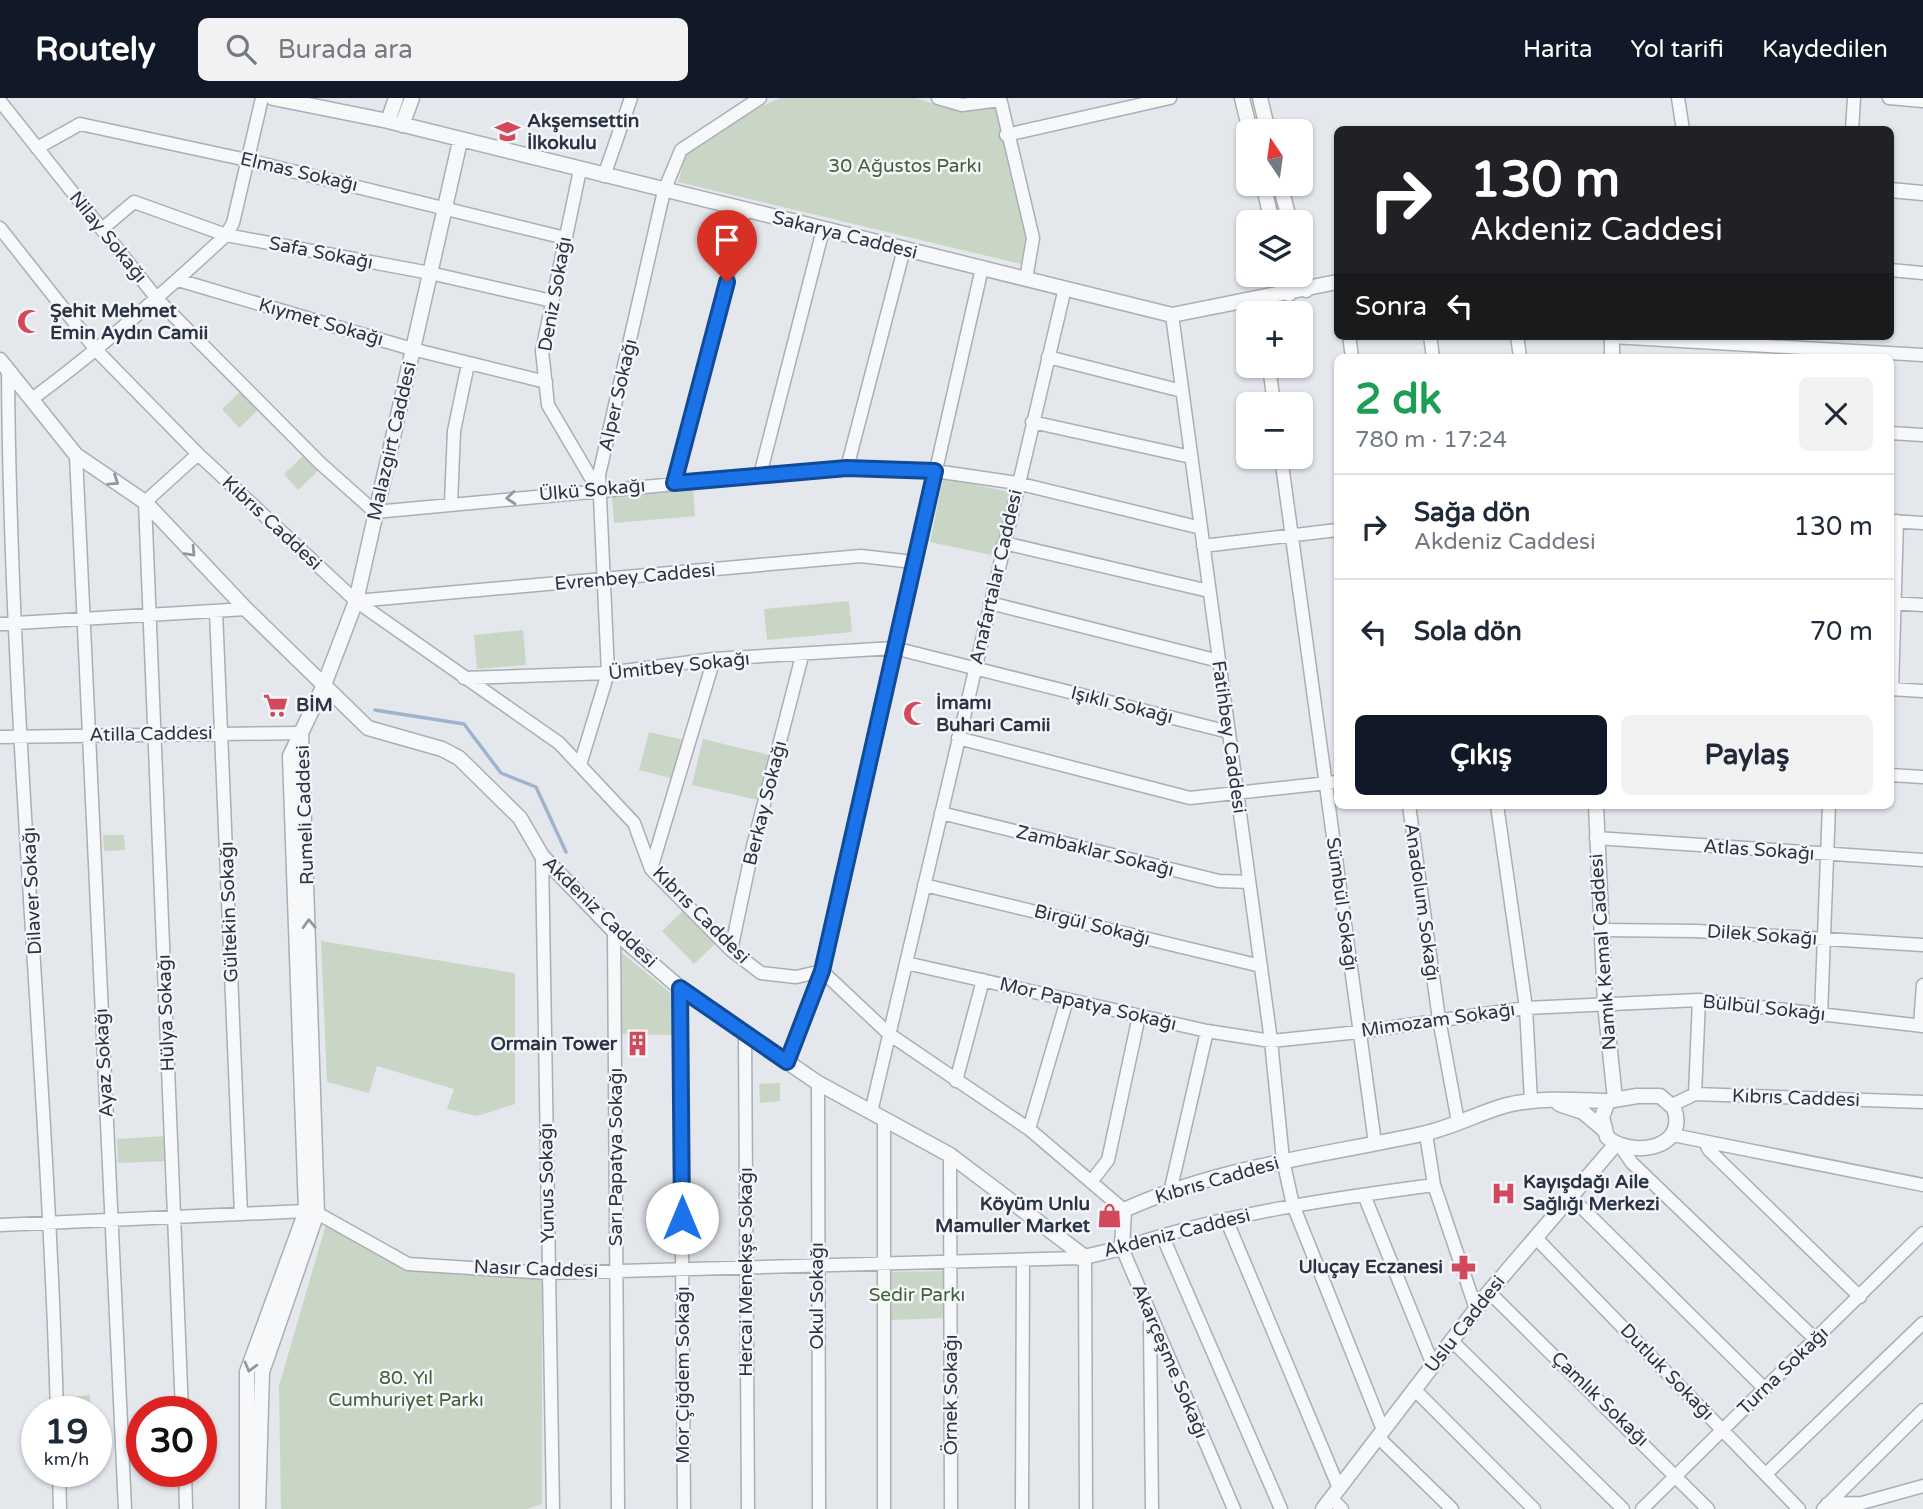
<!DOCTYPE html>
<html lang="tr">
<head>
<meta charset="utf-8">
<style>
  :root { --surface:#fff; --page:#f2f2f3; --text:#1f2937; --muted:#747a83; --line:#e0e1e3; --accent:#111827 }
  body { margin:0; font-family:"Varela Round",sans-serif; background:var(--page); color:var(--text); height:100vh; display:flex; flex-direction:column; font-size:26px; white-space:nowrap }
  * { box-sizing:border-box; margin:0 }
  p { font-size:23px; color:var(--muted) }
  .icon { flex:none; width:38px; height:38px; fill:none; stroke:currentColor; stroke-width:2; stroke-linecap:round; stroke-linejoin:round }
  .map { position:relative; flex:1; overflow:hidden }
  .drawer { position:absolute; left:1334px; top:256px; width:560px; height:455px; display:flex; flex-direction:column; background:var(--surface); border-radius:10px; box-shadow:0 2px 5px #0004 }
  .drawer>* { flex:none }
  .top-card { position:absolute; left:1334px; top:28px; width:560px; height:214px; border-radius:10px; box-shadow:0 2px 5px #0004; background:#202124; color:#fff; overflow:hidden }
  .needle { width:46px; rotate:347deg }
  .controls { position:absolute; left:1236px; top:21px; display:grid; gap:14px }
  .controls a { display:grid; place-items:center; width:77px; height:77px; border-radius:10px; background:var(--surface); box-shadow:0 2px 5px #0004; font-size:35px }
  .speed { position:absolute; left:21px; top:1298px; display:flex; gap:14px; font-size:35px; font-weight:700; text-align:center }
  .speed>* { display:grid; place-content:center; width:91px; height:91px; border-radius:50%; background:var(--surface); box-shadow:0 2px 5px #0004; line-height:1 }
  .speed small { font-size:18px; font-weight:400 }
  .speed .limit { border:10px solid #d22; background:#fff; color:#111 }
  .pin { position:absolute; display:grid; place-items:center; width:60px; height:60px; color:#fff; margin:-72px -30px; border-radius:50% 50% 50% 0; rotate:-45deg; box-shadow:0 0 7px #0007 }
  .pin .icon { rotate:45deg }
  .me { position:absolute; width:77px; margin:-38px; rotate:0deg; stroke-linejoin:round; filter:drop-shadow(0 0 5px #0008) }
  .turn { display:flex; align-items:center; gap:24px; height:147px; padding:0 21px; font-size:32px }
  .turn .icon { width:91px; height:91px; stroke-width:2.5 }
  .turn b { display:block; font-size:49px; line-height:60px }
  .then { display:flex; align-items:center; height:66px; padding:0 21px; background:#0003; gap:14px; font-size:26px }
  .round { display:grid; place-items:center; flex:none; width:74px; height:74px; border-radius:10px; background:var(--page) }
  .headline { display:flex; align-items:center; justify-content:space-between; height:119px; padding:0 21px }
  h1 { font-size:42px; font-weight:800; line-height:52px; color:#1e9e55 }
  .button { display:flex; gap:14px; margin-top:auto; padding:14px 21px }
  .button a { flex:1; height:80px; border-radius:10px; background:var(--accent); color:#fff; font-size:28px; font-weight:800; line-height:80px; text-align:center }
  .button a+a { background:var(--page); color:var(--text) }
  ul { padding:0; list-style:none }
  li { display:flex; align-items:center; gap:21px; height:105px; padding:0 21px; border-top:2px solid var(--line) }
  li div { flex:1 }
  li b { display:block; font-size:26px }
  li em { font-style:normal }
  header { display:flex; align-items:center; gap:42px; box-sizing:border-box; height:98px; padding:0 35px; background:var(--accent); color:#fff }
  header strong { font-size:33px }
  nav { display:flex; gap:38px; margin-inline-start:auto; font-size:24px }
  .search { width:490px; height:63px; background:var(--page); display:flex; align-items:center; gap:18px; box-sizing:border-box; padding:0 24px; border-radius:10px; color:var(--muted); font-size:26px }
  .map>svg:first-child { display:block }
  .green { fill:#c9d6c5 }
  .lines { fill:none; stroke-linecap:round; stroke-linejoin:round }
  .stream { stroke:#9fb4cc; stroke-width:3.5 }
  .minor-casing { stroke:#a9aeb7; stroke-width:15 }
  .tertiary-casing { stroke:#a9aeb7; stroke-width:17 }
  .minor { stroke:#f7f8fa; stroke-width:12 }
  .tertiary { stroke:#f7f8fa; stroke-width:14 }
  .oneway { stroke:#9196a0 }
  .route-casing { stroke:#114b97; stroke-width:18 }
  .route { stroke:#1a73e8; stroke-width:12 }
  .labels { text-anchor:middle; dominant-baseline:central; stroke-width:5; stroke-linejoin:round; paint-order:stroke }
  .poi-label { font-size:19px; font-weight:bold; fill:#2b3445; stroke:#f4f6f9; text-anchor:start }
  .park-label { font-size:19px; fill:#3f6138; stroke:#f4f6f9 }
  .street-label { font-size:19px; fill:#2b3445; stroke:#f4f6f9 }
</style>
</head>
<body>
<header>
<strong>Routely</strong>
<div class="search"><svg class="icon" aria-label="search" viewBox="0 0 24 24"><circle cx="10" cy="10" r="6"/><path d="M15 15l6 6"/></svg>Burada ara</div>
<nav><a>Harita</a><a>Yol tarifi</a><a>Kaydedilen</a></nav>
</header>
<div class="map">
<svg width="1923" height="1411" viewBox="0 0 1923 1411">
  <rect width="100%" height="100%" fill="#e4e7ec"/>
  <path class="green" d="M 780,0 L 916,0 L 959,14 L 998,10 L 1026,137 L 1021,166 L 678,84 L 686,56 L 753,12 Z
    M 241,293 L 258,312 L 239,330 L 222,311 Z
    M 303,358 L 318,373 L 298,392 L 284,376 Z
    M 943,380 L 1010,394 L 996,458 L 930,444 Z
    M 693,391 L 695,418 L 614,425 L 612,398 Z
    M 849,503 L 852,534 L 767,542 L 764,511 Z
    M 523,532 L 526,567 L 477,571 L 474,537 Z
    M 649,634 L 683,642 L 674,681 L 639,672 Z
    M 703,641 L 769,657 L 758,702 L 692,687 Z
    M 103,737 L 124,737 L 125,752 L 104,753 Z
    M 684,812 L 716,845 L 694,866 L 662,833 Z
    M 321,843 L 515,875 L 515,1006 L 477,1018 L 447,1011 L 454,991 L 377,968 L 369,995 L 327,984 Z
    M 621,854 L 672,896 L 673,937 L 621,936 Z
    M 780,985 L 780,1003 L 760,1005 L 759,986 Z
    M 168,1038 L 169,1063 L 118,1065 L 117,1041 Z
    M 326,1126 L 406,1170 L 542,1178 L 542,1406 L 527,1411 L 281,1411 L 279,1288 Z
    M 945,1173 L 946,1220 L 889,1222 L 887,1174 Z
    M 90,1297 L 91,1314 L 70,1314 L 69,1299 Z"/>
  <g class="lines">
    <path class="stream" d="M 375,612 L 464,626 L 501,675 L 536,689 L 566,754"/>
    <defs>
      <path id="minor" d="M 938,0 L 962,7 L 1000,2
        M 1000,0 L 1033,140 L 1026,181
        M 1678,0 L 1683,32
        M 1889,0 L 1923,3
        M 0,3 L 158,202 L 320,365 L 375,414 L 847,370 L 935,373 L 1017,385 L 1201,430
        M 1852,32 L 1854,0
        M 1006,37 L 1170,0
        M 37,50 L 80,26 L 247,62 L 565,140
        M 580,72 L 542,253 L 548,307 L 598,392
        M 604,78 L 631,0
        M 0,130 L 97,253 L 198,356 L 356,503 L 559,645 L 634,725 L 651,771 L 731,852 L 761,875 L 796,879 L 822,873 L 889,936 L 1029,1031 L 1124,1112
        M 102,131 L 134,104 L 226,137 L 430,175 L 552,203
        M 1890,172 L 1923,175
        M 178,182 L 412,251 L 546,284
        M 1260,201 L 1262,215
        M 1172,217 L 1271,943 L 1283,1062 L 1293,1107 L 1383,1332
        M 1349,238 L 1352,259
        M 1430,238 L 1433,259
        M 1517,238 L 1520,259
        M 1612,239 L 1923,257
        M 1048,259 L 1182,293
        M 1269,268 L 1274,306
        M 8,272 C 10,620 47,967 57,1314
        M 32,301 C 101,250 163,196 226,137 L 233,125 L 262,0
        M 1032,324 L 1191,359
        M 1890,335 L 1923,337
        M 76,357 L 125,1411
        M 1281,359 L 1375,1045
        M 847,370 L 904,151
        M 760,377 L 823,132
        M 674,385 L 745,112
        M 451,405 L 454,333 L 468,266
        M 1890,423 L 1923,425
        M 1004,445 L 1209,493
        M 1203,448 L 1337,432
        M 356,503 L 861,458 L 913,464
        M 990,505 L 1219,563
        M 1890,505 L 1923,507
        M 216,513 L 241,1116
        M 0,526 L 246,511
        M 464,580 L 608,575 L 714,561 L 894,550 L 1229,634
        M 1890,591 L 1923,593
        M 1892,591 L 1897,423
        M 0,639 L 301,635
        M 958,640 L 1190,700 L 1337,684
        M 580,667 L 608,575 L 599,377 L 664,93 L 681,52 L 760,0
        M 1890,677 L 1923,679
        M 1409,707 L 1439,921 L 1458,1024
        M 1497,707 L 1526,910 L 1531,1003
        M 941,715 L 1219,783 L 1249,784
        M 1596,740 L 1923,762
        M 542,758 L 553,1411
        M 651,771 L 714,561
        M 924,787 L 1261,868
        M 1601,832 L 1696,833 L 1923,847
        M 614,833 L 618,1411
        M 731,852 L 753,748 L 802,558
        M 906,865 L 1207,933 L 1271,943 L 1359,934 L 1526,910 L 1699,902 L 1923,928
        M 680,890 L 684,1411
        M 1821,917 L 1829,707
        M 1920,927 L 1923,887
        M 745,936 L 748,1411
        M 787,964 L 822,873 L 982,170
        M 956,983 L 983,882
        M 818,985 L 819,1411
        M 1695,996 L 1699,902
        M 1672,1007 L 1695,996 L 1923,1004
        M 871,1014 L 1065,190
        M 1029,1031 L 1067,902
        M 1426,1036 L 1434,1087 L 1476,1211
        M 1673,1037 L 1923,1087
        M 1705,1044 L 1709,1052 L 1860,1199
        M 1621,1049 L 1632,1065 L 1815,1241
        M 950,1057 L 951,1411
        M 1091,1084 L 1108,1062 L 1139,918
        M 1171,1090 L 1207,933
        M 1364,1097 L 1433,1267
        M 1569,1097 L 1765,1291
        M 317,1115 L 408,1166 L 548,1175 L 1080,1160
        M 1226,1121 L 1339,1390
        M 0,1127 L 306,1113
        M 1162,1137 L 1281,1411
        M 1535,1139 L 1799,1411
        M 1085,1159 L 1086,1411
        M 1489,1194 L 1708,1411
        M 1150,1226 L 1152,1411
        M 1451,1242 L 1623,1411
        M 1414,1291 L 1534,1411
        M 182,1314 L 145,404 L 198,356
        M 1378,1339 L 1452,1411
        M 59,1374 L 60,1411
        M 185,1374 L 186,1411
        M 1766,1376 L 1923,1225
        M 1331,1400 L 1342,1411
        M 1827,1406 L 1862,1405 L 1923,1388
        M 884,1411 L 884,1023
        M 1022,1411 L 1023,1162
        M 1234,1411 L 1122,1150 C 1224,1116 1328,1101 1434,1087
        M 1642,1411 L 1923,1135
        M 1823,1411 L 1923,1312"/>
      <path id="tertiary" d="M 273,0 L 388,23 L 1172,217 L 1337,184
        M 1242,0 L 1250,33
        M 1260,0 L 1268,33
        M 388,23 L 396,0
        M 402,27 L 412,0
        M 1263,86 L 1272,124
        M 1280,86 L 1290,124
        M 1890,92 L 1923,95
        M 1300,169 L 1306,192
        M 1285,177 L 1289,196
        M 1612,238 L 1612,259
        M 0,262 L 76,357 L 145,404 L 246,511 L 368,630 L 442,651 L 459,660 L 520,720 L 542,758 L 614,833 L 680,890 L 818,985 L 950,1057 L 1085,1159
        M 1596,707 L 1605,906 L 1615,1001
        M 1637,998 L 1660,998 L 1674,1010 C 1689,1052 1630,1060 1607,1039 L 1602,1019 L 1608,1003 Z
        M 1559,1006 L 1583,1014 L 1603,1031
        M 1080,1160 L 1122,1150 L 1124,1112 C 1218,1069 1321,1058 1422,1036 C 1451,1030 1478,1015 1507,1007 C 1540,999 1574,1002 1608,1003
        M 247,1411 L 247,1274 L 306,1113 L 290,658 L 324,587 L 356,503 L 460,43
        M 258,1411 L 262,1274 L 317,1115 L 301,636
        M 1323,1411 L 1489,1194 L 1615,1047"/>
    </defs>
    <use href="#minor" class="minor-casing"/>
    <use href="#tertiary" class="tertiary-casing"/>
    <use href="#minor" class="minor"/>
    <use href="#tertiary" class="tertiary"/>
  </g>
  <defs><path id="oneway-chevron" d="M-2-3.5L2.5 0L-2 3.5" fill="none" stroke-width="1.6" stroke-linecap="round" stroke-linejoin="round" transform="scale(1.75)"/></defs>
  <g class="oneway">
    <use href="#oneway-chevron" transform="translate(114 383) rotate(34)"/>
    <use href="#oneway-chevron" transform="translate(511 400) rotate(175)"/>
    <use href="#oneway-chevron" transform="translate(191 454) rotate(47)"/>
    <use href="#oneway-chevron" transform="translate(309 826) rotate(-92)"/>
    <use href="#oneway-chevron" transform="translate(250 1269) rotate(105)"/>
  </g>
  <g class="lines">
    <defs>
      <path id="route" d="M 682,1120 L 680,890 L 787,964 L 822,873 L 935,373 L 847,370 L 674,385 L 727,184"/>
    </defs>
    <use href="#route" class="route-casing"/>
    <use href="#route" class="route"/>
  </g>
  <defs>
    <symbol id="school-bare" viewBox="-9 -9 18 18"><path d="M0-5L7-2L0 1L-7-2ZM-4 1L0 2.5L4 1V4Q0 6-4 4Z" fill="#d1495b" stroke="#f4f6f9" stroke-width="2.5" paint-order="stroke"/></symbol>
    <symbol id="mosque-bare" viewBox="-9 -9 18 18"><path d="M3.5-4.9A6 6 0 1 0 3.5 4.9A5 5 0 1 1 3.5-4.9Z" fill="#d1495b" stroke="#f4f6f9" stroke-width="2.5" paint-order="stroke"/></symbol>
    <symbol id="supermarket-bare" viewBox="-9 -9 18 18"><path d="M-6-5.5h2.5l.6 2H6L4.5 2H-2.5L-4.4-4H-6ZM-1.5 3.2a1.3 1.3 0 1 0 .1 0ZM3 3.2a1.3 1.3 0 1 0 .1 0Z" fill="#d1495b" stroke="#f4f6f9" stroke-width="2.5" paint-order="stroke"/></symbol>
    <symbol id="building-bare" viewBox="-9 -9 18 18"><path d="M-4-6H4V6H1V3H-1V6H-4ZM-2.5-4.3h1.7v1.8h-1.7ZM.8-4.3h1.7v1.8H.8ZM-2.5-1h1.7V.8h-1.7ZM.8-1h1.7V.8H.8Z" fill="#d1495b" stroke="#f4f6f9" stroke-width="2.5" paint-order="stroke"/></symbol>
    <symbol id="hospital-bare" viewBox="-9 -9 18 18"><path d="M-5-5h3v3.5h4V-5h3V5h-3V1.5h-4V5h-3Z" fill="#d1495b" stroke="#f4f6f9" stroke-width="2.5" paint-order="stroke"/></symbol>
    <symbol id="shop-bare" viewBox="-9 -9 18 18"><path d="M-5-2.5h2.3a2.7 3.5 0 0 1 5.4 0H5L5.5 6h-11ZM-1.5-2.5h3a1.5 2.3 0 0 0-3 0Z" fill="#d1495b" stroke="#f4f6f9" stroke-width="2.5" paint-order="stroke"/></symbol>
    <symbol id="pharmacy-bare" viewBox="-9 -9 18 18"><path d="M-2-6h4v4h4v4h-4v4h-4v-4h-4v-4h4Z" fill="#d1495b" stroke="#f4f6f9" stroke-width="2.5" paint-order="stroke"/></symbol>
  </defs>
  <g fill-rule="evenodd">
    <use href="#school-bare" x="490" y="16" width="35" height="35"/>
    <use href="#mosque-bare" x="12" y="206" width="35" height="35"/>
    <use href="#supermarket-bare" x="258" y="590" width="35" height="35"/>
    <use href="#mosque-bare" x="898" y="598" width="35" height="35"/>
    <use href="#building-bare" x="620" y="928" width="35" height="35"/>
    <use href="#hospital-bare" x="1486" y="1078" width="35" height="35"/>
    <use href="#shop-bare" x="1092" y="1100" width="35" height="35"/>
    <use href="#pharmacy-bare" x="1446" y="1152" width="35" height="35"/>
  </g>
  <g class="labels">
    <g class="poi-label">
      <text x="527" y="23">Akşemsettin<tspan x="527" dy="22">İlkokulu</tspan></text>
      <text x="50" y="213">Şehit Mehmet<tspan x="50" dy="22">Emin Aydın Camii</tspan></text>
      <text x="936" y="605">İmamı<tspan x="936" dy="22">Buhari Camii</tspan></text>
      <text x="296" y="607">BİM</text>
      <text x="617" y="946" text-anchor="end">Ormain Tower</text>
      <text x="1523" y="1084">Kayışdağı Aile<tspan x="1523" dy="22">Sağlığı Merkezi</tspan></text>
      <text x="1090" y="1106" text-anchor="end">Köyüm Unlu<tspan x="1090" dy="22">Mamuller Market</tspan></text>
      <text x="1443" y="1169" text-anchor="end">Uluçay Eczanesi</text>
    </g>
    <g class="park-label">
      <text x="905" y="68">30 Ağustos Parkı</text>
      <text x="917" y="1197">Sedir Parkı</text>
      <text x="406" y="1280">80. Yıl<tspan x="406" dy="22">Cumhuriyet Parkı</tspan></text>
    </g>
    <g class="street-label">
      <text transform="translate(299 74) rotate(13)">Elmas Sokağı</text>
      <text transform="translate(845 137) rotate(14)">Sakarya Caddesi</text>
      <text transform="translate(108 139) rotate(51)">Nilay Sokağı</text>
      <text transform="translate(321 155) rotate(11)">Safa Sokağı</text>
      <text transform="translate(555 196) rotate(-80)">Deniz Sokağı</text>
      <text transform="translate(321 224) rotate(16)">Kıymet Sokağı</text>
      <text transform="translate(618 297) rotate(-77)">Alper Sokağı</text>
      <text transform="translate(392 343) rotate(-77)">Malazgirt Caddesi</text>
      <text transform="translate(592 392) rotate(-5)">Ülkü Sokağı</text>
      <text transform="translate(272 425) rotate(43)">Kıbrıs Caddesi</text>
      <text transform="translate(635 479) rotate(-5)">Evrenbey Caddesi</text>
      <text transform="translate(996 479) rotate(-77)">Anafartalar Caddesi</text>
      <text transform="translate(679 568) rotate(-6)">Ümitbey Sokağı</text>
      <text transform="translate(1122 607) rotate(14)">Işıklı Sokağı</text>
      <text transform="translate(151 636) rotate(-1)">Atilla Caddesi</text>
      <text transform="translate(1229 639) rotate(82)">Fatihbey Caddesi</text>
      <text transform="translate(765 705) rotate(-76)">Berkay Sokağı</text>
      <text transform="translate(305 717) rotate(-92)">Rumeli Caddesi</text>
      <text transform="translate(1759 752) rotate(4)">Atlas Sokağı</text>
      <text transform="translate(1095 753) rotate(14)">Zambaklar Sokağı</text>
      <text transform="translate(32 793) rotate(-93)">Dilaver Sokağı</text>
      <text transform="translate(1422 804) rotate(82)">Anadolum Sokağı</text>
      <text transform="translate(1342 806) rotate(82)">Sümbül Sokağı</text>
      <text transform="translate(229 814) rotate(-92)">Gültekin Sokağı</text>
      <text transform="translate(600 814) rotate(44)">Akdeniz Caddesi</text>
      <text transform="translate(701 817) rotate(45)">Kıbrıs Caddesi</text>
      <text transform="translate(1092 827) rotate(14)">Birgül Sokağı</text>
      <text transform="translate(1762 837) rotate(4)">Dilek Sokağı</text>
      <text transform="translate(1603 854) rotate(-94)">Namık Kemal Caddesi</text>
      <text transform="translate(1088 906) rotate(13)">Mor Papatya Sokağı</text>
      <text transform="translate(1764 910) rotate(6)">Bülbül Sokağı</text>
      <text transform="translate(166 915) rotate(-92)">Hülya Sokağı</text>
      <text transform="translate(1438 922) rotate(-8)">Mimozam Sokağı</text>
      <text transform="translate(104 965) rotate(-93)">Ayaz Sokağı</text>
      <text transform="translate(1796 1000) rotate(2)">Kıbrıs Caddesi</text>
      <text transform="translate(616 1059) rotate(-90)">Sarı Papatya Sokağı</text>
      <text transform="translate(1217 1082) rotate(-16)">Kıbrıs Caddesi</text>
      <text transform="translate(547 1085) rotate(-91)">Yunus Sokağı</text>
      <text transform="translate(1177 1135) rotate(-14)">Akdeniz Caddesi</text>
      <text transform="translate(536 1171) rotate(2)">Nasır Caddesi</text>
      <text transform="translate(746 1174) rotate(-90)">Hercai Menekşe Sokağı</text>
      <text transform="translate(817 1198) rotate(-90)">Okul Sokağı</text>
      <text transform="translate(1465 1226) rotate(-52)">Uslu Caddesi</text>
      <text transform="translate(1170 1263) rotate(67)">Akarçeşme Sokağı</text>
      <text transform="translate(1783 1273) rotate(-44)">Turna Sokağı</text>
      <text transform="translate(1667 1274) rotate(46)">Dutluk Sokağı</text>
      <text transform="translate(683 1277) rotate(-90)">Mor Çiğdem Sokağı</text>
      <text transform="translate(951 1297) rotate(-90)">Örnek Sokağı</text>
      <text transform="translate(1600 1301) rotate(44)">Çamlık Sokağı</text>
    </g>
  </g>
</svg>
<div class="controls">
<a><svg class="needle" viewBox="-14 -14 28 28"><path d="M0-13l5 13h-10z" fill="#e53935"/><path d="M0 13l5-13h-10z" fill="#747a83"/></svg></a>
<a><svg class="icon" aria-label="layers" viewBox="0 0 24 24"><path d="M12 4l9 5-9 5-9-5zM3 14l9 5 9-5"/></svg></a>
<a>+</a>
<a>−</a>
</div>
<div class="speed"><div>19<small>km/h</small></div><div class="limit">30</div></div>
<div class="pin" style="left:727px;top:184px;background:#d93025"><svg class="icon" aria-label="arrive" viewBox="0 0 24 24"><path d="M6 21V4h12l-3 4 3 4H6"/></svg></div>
<svg class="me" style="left:682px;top:1120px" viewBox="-20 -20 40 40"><circle r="19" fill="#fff"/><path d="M0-13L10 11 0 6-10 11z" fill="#1a73e8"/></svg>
<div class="top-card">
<div class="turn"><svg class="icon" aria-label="right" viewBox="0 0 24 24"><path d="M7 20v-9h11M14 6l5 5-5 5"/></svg><div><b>130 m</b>Akdeniz Caddesi</div></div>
<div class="then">Sonra<svg class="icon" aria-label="left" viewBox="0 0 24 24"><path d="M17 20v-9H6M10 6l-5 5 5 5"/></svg></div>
</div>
<section class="drawer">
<div class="headline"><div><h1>2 dk</h1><p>780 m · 17:24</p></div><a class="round"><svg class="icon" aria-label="close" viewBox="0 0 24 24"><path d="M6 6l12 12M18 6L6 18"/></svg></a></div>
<ul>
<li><svg class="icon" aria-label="right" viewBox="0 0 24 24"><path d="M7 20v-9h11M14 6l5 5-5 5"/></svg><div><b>Sağa dön</b><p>Akdeniz Caddesi</p></div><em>130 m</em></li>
<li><svg class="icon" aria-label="left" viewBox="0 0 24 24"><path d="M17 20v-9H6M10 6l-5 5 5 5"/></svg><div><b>Sola dön</b></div><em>70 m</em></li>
</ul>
<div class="button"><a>Çıkış</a><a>Paylaş</a></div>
</section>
</div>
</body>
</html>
